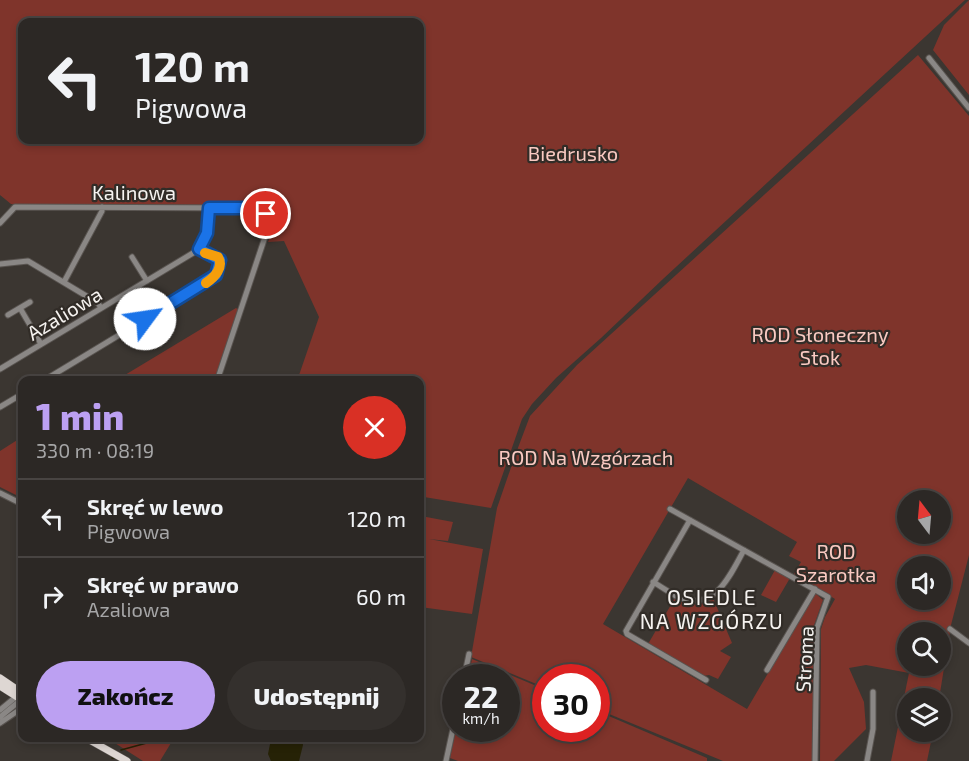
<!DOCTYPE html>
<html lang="pl">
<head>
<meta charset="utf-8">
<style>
  :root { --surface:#2c2825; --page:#34302d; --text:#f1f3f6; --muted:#a6a6a7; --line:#484442; --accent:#bca0f2 }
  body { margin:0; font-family:"Exo 2",sans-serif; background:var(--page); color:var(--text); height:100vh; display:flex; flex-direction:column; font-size:22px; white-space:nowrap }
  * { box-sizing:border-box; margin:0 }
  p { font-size:20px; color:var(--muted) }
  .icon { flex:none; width:33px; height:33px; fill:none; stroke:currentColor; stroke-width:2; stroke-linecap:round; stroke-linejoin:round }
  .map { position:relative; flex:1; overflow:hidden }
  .panel { position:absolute; left:18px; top:376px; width:406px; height:366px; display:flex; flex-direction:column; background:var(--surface); border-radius:12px; box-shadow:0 3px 9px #0003,0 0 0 2px var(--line) }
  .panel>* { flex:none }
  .guide { position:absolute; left:18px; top:18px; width:406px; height:126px; border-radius:12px; box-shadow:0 3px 9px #0003,0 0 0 2px var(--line); background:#2c2825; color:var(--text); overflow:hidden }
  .needle { width:39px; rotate:344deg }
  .controls { position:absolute; left:897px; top:490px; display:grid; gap:12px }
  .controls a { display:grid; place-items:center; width:54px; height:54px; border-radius:50%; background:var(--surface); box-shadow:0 3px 9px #0003,0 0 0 2px var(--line); font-size:30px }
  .speed { position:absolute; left:442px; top:664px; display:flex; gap:12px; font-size:30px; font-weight:700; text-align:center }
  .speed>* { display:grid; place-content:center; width:78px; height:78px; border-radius:50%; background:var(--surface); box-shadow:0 3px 9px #0003,0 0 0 2px var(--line); line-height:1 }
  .speed small { font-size:15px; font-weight:400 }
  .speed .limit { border:9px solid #d22; background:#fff; color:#111 }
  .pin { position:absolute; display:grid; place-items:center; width:51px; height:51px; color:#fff; margin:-26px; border:3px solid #fff; border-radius:50%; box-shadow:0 2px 6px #0007 }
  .me { position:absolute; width:66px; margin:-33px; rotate:59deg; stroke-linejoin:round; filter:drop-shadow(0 0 4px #0008) }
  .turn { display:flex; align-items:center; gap:21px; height:126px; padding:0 18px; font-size:27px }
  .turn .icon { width:78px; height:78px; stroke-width:2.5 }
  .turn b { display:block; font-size:42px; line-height:51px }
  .round { display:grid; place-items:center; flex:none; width:63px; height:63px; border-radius:32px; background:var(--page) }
  .headline { display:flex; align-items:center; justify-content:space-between; height:102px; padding:0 18px }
  h1 { font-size:36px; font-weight:800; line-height:45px; color:var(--accent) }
  .cta { display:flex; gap:12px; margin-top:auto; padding:12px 18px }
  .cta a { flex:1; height:69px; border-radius:36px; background:var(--accent); color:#111; font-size:24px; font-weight:800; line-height:69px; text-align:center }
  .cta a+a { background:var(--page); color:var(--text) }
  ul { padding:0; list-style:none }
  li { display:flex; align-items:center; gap:18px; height:78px; padding:0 18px; border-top:2px solid var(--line) }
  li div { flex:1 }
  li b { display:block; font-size:22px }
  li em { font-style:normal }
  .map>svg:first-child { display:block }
  .green { fill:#7f342b; fill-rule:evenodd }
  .water { fill:#262206 }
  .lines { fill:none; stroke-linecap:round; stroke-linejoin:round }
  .stream { stroke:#262206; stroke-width:1.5 }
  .minor-casing { stroke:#595450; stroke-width:7 }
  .major-casing { stroke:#595450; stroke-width:8 }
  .minor { stroke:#8a8785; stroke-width:5 }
  .major { stroke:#ded7d3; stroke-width:7 }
  .route-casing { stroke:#114b97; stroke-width:15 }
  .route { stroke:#1a73e8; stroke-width:10 }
  .slow { stroke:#f59e0b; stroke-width:10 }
  .labels { text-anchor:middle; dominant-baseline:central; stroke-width:4.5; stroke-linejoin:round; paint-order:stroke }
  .park-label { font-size:20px; fill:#facac2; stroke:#312c27 }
  .street-label { font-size:20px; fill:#f6f3f0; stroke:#312c27 }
  .neighbourhood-label { font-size:21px; letter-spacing:1.5px; fill:#f6f3f0; stroke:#312c27 }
</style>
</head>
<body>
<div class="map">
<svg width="969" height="761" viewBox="0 0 969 761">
  <rect width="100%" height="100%" fill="#3b3631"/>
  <path class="green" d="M 0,0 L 965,0 L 663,279 L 601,338 L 556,378 L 532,404 L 522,419 L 491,508 L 424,497 L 421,516 L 453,522 L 448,541 L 429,539 L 483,549 L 472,614 L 420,607 L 420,381 L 297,381 L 319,317 L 284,241 L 268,242 L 276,220 L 270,205 L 21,205 L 11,204 L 0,195 ZM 22,22 L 420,22 L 420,140 L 22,140 Z
    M 969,0 L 969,95 L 933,50 L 944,25 Z
    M 918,55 L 969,116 L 969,555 L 951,625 L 939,699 L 908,699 L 908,732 L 933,732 L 927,761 L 891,761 L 909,673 L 866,665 L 849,668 L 864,702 L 866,729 L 834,761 L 820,761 L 821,629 L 825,617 L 835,599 L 794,574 L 801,562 L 789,556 L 797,542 L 688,478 L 603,624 L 747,709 L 815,593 L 823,600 L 812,631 L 814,633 L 813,761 L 723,761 L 597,709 L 597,678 L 546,678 L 546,688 L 471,657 L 497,508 L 516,453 L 530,416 L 577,365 ZM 908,501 L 940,501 L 940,534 L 908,534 ZM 908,567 L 940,567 L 940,600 L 908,600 ZM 908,633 L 940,633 L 940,666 L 908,666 Z
    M 236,308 L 239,310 L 216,381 L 115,381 Z
    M 22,437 L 22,498 L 0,487 L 0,451 Z
    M 775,570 L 790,578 L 776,602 L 761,595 Z
    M 675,598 C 688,604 700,602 713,598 L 732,643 L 720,651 L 731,657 L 718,679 L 709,675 L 703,676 L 648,644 Z
    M 472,659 L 546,690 L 546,729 L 597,729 L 597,711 L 707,758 L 707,761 L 458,761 L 450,758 L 456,729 L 507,729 L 507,678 L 468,678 Z
    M 107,738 L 174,738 L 160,761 L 143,761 Z"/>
  <path class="water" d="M 256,738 L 302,738 L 303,745 L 299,761 L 271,761 L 268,754 L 271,739 L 270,738 L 267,744 L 258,743 Z"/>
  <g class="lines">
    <path class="stream" d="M 121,750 L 165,738
      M 112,758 L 115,758"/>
    <defs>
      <path id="minor" d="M 929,58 L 969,108
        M 0,223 L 15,207 L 245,208 L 271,216
        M 132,257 L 147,281
        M 0,264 L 28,261 L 98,303 L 101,308
        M 64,282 L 102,211 L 102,207
        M 20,308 L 41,344
        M 8,315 L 30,302
        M 0,369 L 193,253 C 208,241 208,225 209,208
        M 43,381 L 212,279 L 216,275 L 220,260 L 199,249
        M 217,381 L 270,222 L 273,206
        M 0,407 L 22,394
        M 0,493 L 22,504
        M 670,509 L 828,597 L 817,628 L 815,761
        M 690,520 L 626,631 L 627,634 L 706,680
        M 653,582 C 662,587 670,593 678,597 C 715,613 730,575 744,550
        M 950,629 L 969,643
        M 767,670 L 815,589
        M 464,678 L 469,654
        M 0,710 L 17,696
        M 0,717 L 22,699
        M 0,723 L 22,708
        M 446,761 L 456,715
        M 867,761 L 873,729 L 873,692"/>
      <path id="major" d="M 0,678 L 22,693
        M 0,686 L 22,700
        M 86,738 L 127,761"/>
    </defs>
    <use href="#minor" class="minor-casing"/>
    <use href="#major" class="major-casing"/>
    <use href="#minor" class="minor"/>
    <use href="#major" class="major"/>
  </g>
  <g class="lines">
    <defs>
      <path id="route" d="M 145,319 L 216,275 L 220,260 L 199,249 L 207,233 L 209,208 L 245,208 L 266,214"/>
    </defs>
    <use href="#route" class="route-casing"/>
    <use href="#route" class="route"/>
    <path class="slow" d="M 205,253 L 218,257 C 224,267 215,277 206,283"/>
  </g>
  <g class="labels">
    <g class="park-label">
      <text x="573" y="153">Biedrusko</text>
      <text x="820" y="334">ROD Słoneczny<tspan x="820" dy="23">Stok</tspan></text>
      <text x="586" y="457">ROD Na Wzgórzach</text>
      <text x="836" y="551">ROD<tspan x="836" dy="23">Szarotka</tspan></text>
    </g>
    <g class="street-label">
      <text x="134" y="192">Kalinowa</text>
      <text transform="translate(64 313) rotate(-31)">Azaliowa</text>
      <text transform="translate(804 659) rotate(-87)">Stroma</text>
    </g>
    <g class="neighbourhood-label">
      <text x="712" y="596">OSIEDLE<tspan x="712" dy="24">NA WZGÓRZU</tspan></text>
    </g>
  </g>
</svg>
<div class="controls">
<a><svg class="needle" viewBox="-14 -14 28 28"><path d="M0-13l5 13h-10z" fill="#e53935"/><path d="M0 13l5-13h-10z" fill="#a6a6a7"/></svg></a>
<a><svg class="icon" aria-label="sound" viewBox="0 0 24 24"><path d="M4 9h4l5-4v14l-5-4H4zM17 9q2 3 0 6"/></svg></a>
<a><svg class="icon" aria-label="search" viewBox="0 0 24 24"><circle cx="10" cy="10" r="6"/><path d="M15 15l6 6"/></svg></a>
<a><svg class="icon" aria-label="layers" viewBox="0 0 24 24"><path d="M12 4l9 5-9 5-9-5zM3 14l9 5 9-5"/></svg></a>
</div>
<div class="speed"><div>22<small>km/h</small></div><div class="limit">30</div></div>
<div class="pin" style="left:266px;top:214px;background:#d93025"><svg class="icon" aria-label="arrive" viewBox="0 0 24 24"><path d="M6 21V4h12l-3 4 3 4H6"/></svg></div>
<svg class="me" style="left:145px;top:319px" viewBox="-20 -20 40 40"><circle r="19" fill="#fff"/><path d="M0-13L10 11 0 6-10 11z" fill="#1a73e8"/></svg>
<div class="guide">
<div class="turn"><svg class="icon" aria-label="left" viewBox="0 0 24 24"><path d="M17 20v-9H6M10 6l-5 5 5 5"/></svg><div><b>120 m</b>Pigwowa</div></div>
</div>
<section class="panel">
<div class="headline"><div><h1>1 min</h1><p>330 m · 08:19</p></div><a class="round" style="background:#d93025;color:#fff"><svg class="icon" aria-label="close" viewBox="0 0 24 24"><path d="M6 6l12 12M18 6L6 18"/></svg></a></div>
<ul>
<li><svg class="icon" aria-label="left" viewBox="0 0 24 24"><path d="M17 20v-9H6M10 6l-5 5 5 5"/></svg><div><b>Skręć w lewo</b><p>Pigwowa</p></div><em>120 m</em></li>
<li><svg class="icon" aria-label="right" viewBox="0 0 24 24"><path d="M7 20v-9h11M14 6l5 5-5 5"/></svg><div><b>Skręć w prawo</b><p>Azaliowa</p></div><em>60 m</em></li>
</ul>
<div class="cta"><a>Zakończ</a><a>Udostępnij</a></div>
</section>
</div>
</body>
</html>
